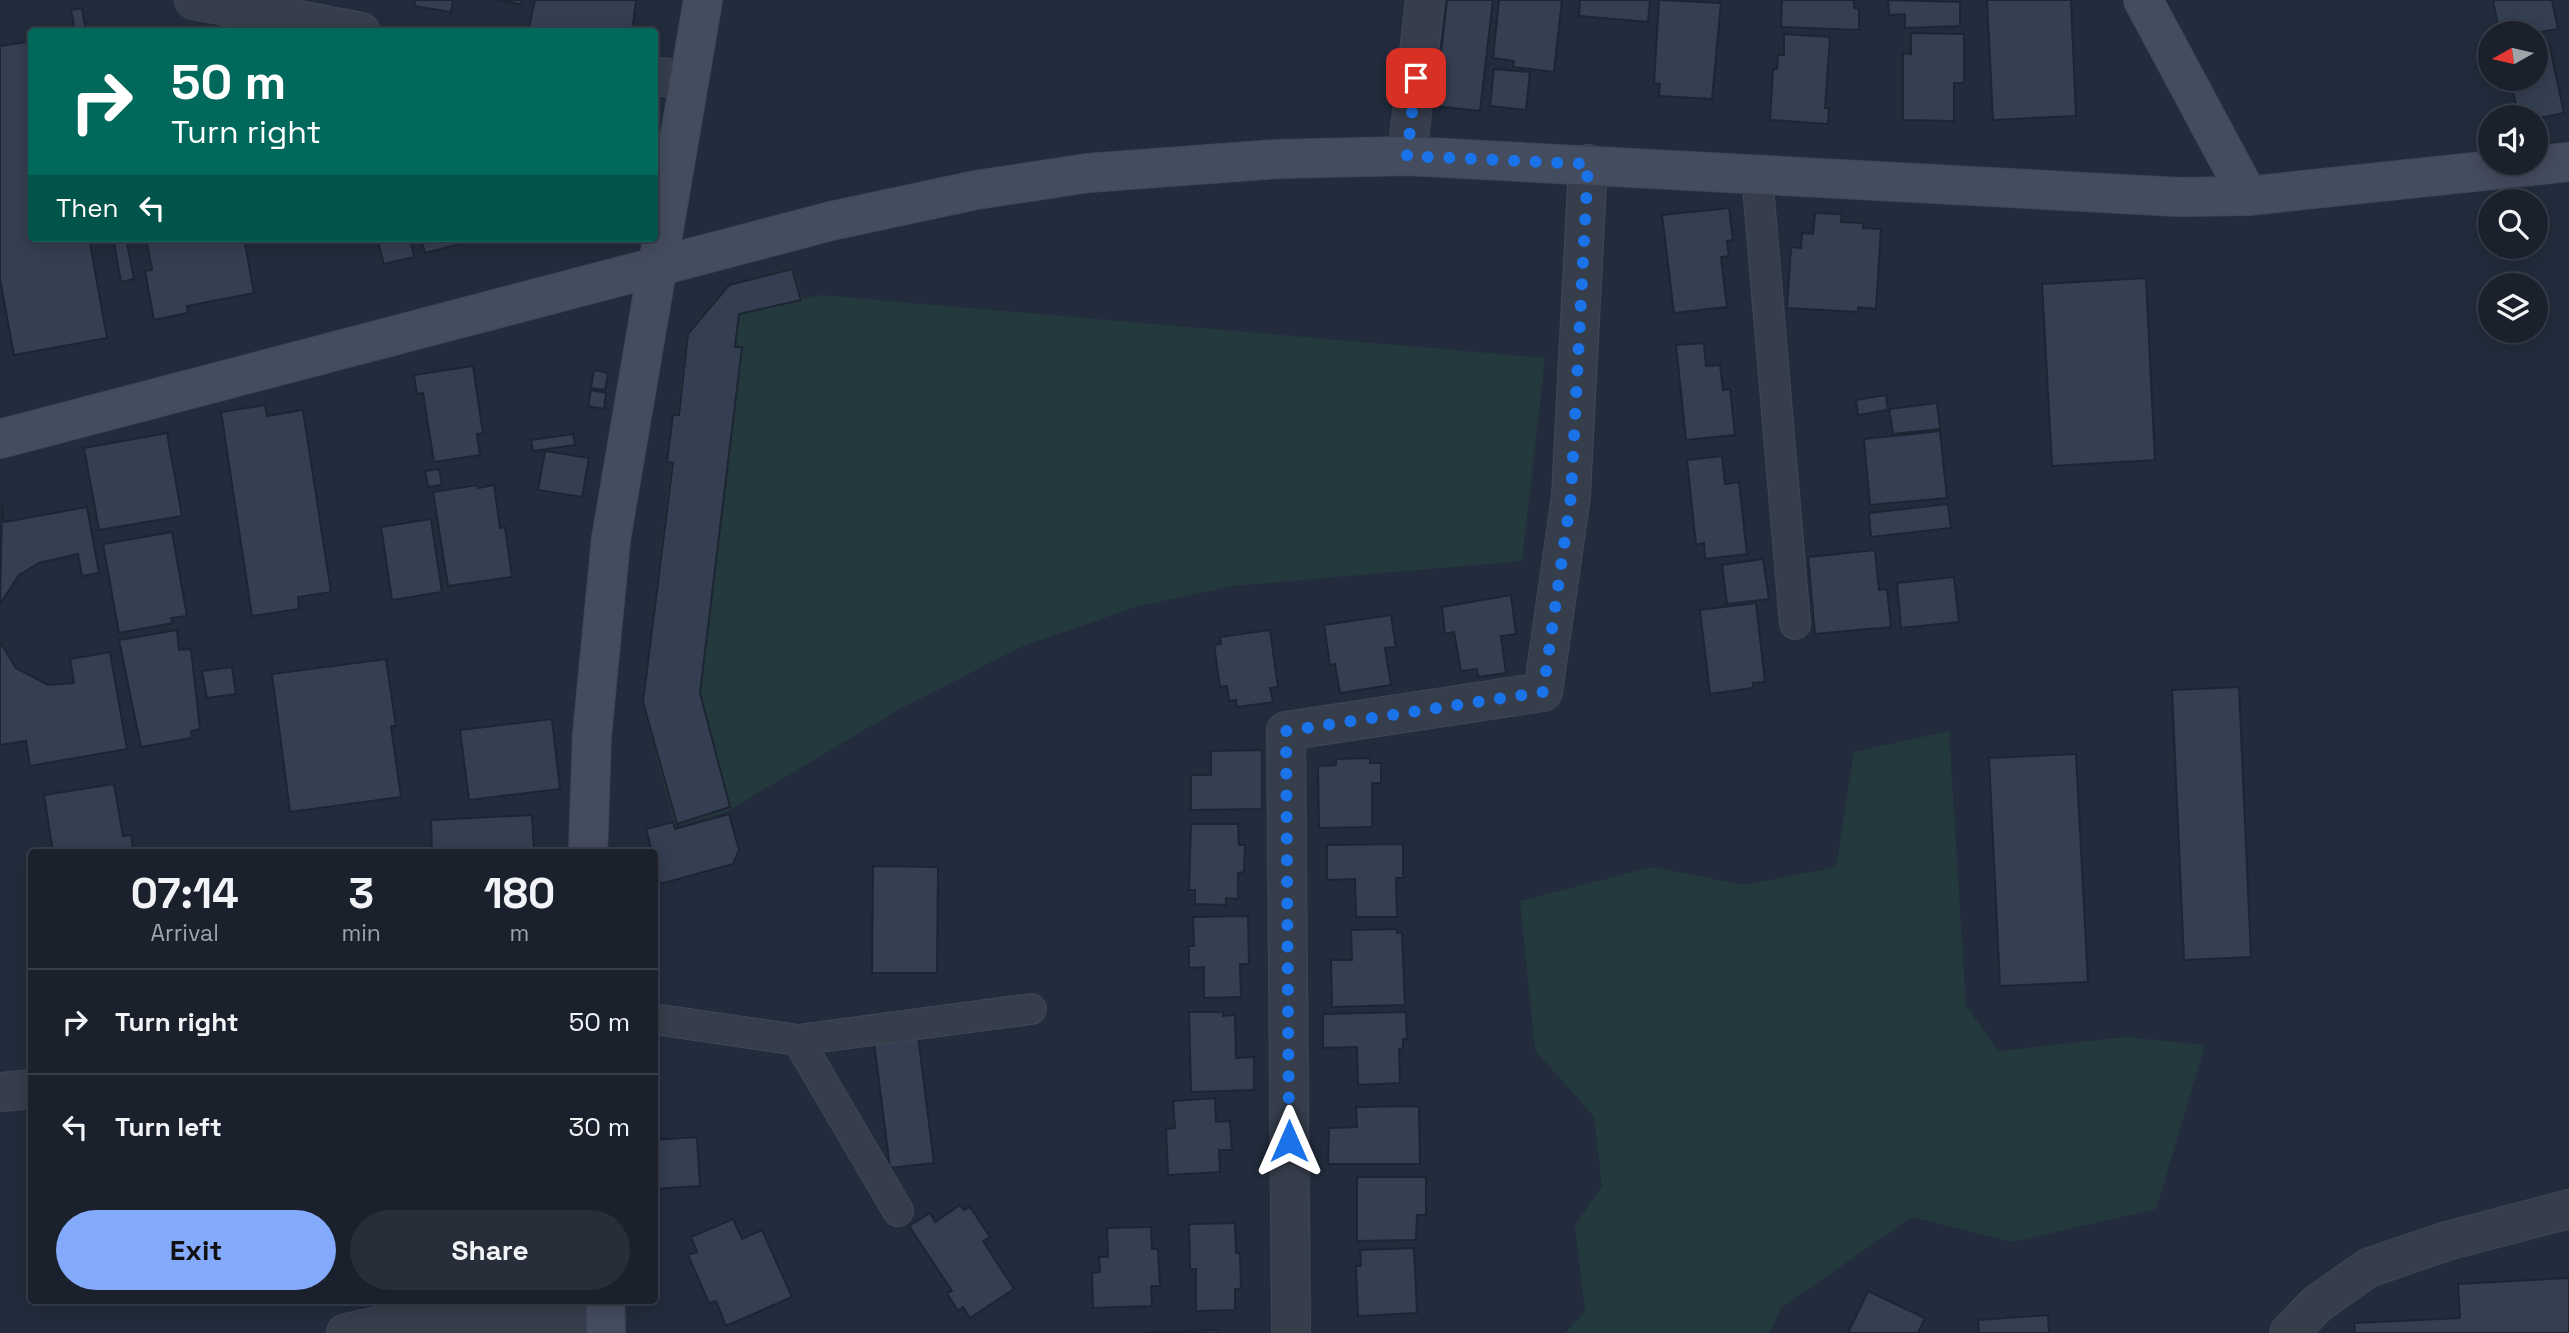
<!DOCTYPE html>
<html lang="en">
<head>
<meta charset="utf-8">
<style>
  :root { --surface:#1a212d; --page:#272e39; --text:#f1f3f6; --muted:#9fa3aa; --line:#383e49; --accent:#84aafb }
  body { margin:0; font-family:"Space Grotesk",sans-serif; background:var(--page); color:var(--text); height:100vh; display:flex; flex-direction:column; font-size:26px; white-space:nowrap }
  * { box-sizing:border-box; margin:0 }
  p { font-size:23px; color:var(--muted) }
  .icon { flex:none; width:38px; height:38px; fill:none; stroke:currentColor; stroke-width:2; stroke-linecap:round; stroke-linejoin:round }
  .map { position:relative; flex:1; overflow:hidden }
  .sheet { position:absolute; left:28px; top:849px; width:630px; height:455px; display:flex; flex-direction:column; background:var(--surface); border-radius:7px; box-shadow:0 4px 18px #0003,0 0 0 2px var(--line) }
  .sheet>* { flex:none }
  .banner { position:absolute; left:28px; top:28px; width:630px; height:214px; border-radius:7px; box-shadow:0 4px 18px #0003,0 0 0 2px var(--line); background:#00695c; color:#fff; overflow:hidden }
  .needle { width:46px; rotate:262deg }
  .tools { position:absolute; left:2478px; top:21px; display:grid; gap:14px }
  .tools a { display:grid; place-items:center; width:70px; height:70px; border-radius:50%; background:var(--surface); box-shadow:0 4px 18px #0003,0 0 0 2px var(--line); font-size:35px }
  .pin { position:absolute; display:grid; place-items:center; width:60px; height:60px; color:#fff; margin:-30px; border-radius:14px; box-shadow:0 4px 10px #0006 }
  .me { position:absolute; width:77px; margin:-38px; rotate:0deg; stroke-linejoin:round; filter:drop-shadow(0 0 5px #0008) }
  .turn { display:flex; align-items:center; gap:24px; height:147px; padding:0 28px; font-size:32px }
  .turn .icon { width:91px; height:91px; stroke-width:2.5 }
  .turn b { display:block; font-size:49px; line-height:60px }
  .then { display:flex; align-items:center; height:66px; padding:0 28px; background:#0003; gap:14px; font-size:26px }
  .eta { display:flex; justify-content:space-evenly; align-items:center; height:119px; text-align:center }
  .eta b { font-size:42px; font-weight:700; line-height:49px }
  .action { display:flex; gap:14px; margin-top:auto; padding:14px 28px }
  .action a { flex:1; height:80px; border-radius:42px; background:var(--accent); color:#111; font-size:28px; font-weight:700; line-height:80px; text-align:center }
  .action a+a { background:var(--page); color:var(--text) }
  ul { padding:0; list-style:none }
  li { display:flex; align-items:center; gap:21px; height:105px; padding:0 28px; border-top:2px solid var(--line) }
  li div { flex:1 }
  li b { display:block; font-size:26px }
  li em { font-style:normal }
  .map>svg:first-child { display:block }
  .green { fill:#24393d }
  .building { fill:#343f52; stroke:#1d2533; stroke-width:2 }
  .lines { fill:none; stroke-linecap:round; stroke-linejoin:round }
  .lane-casing { stroke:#3f4755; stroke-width:32 }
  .street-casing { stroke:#3f4755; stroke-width:40 }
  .secondary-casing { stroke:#3f4755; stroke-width:40 }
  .lane { stroke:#363e4c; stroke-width:30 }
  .street { stroke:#363e4c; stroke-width:38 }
  .secondary { stroke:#444c5f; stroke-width:38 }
  .route { stroke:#1a73e8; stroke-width:12; stroke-dasharray:0 21.6 }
</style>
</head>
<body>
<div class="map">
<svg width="2569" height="1333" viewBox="0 0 2569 1333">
  <rect width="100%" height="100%" fill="#222c3c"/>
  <path class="green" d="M 793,267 L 803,299 L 820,295 L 1545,358 L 1522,561 L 1233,586 L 1139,606 L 1023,646 L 900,709 L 724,813 L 675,826 L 642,703 L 687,333 L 728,284 Z
    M 1949,731 L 1966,1006 L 1999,1051 L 2126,1037 L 2205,1045 L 2156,1209 L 2012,1242 L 1912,1217 L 1781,1308 L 1770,1333 L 1565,1333 L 1585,1312 L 1575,1225 L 1602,1186 L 1594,1117 L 1535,1050 L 1520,901 L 1652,867 L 1745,885 L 1836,867 L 1854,752 Z"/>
  <path class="building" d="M 415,0 L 453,0 L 451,12 L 414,6 Z
    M 496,0 L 522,0 L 521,4 Z
    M 535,0 L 636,0 L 632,32 L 528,32 Z
    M 1447,0 L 1493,0 L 1480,111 L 1435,106 Z
    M 1499,0 L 1562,0 L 1554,72 L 1513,67 L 1514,61 L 1493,58 Z
    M 1580,0 L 1650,0 L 1648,22 L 1579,16 Z
    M 1659,0 L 1721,3 L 1712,99 L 1659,96 L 1660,84 L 1654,83 Z
    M 1782,0 L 1854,0 L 1854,8 L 1859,9 L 1859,30 L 1781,27 Z
    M 1888,0 L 1960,2 L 1960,26 L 1905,28 L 1905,14 L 1889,15 Z
    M 1987,0 L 2071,0 L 2076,116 L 1993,120 Z
    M 2493,0 L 2552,0 L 2558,29 L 2535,33 L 2499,33 Z
    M 82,8 L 86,32 L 75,32 L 71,10 Z
    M 1911,33 L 1964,34 L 1964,83 L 1954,83 L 1954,121 L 1903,120 L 1903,53 L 1911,54 Z
    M 1784,34 L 1830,37 L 1825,108 L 1829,108 L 1828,124 L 1770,120 L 1773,69 L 1777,69 L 1778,55 L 1784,55 Z
    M 32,41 L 32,238 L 89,238 L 107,338 L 14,355 L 0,279 L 0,46 Z
    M 2549,43 L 2564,113 L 2536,119 L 2519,117 L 2510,79 L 2536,79 L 2536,46 Z
    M 1494,69 L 1530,72 L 1526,110 L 1490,106 Z
    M 1729,208 L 1733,240 L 1727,241 L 1729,256 L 1721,257 L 1727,307 L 1674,313 L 1662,215 Z
    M 1815,213 L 1842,214 L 1841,222 L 1863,223 L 1863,228 L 1881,229 L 1876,309 L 1858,307 L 1858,312 L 1787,308 L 1791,247 L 1801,248 L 1802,233 L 1813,234 Z
    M 113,238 L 126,238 L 134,279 L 121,282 Z
    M 146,238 L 244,238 L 254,293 L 187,306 L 188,313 L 154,320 L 145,271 L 152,270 Z
    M 377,238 L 410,238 L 414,257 L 384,264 Z
    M 421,238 L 459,238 L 460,244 L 425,253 Z
    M 792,269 L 801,300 L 739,314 L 735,347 L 742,347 L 700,693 L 730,807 L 677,824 L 643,702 L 673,463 L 667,462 L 673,415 L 679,415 L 688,334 L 729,285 Z
    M 2146,278 L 2155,460 L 2052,466 L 2042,284 Z
    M 1704,343 L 1706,366 L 1720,365 L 1723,390 L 1730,389 L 1735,435 L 1686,440 L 1676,345 Z
    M 473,366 L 483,433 L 477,434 L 480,455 L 434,462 L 423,393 L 417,394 L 414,375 Z
    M 594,370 L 608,373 L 605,390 L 591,388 Z
    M 591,390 L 606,393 L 604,409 L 588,406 Z
    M 1886,395 L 1888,410 L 1858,415 L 1856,400 Z
    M 1937,403 L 1940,429 L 1893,434 L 1889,409 Z
    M 265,405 L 267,416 L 303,410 L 331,592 L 298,597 L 299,609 L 252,616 L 221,412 Z
    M 1940,431 L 1947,498 L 1870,505 L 1864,439 Z
    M 167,433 L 182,516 L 99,530 L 84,448 Z
    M 573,434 L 575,445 L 533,451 L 531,440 Z
    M 545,451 L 589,458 L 582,497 L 538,490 Z
    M 1722,456 L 1725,484 L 1739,482 L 1747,554 L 1705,559 L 1704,543 L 1696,545 L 1687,460 Z
    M 439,469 L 442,485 L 428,487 L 425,471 Z
    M 477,485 L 478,488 L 494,485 L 500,528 L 505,527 L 512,577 L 448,586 L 433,492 Z
    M 1948,504 L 1951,528 L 1871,537 L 1869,513 Z
    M 2,505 L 4,522 L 87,507 L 99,573 L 82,576 L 78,554 L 39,563 L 19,575 L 0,604 Z
    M 431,519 L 442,592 L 392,600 L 381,527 Z
    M 172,532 L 187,616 L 171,618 L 173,623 L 119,633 L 103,544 Z
    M 1875,550 L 1879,590 L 1887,589 L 1891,627 L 1815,634 L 1808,557 Z
    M 1763,559 L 1769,599 L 1727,604 L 1722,565 Z
    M 1954,577 L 1959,622 L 1901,628 L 1897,583 Z
    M 1511,595 L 1516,634 L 1501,636 L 1506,673 L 1478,677 L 1477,669 L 1461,671 L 1454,632 L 1445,634 L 1442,607 Z
    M 1756,603 L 1765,682 L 1753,683 L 1753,688 L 1710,694 L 1700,610 Z
    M 1391,615 L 1396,647 L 1385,648 L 1391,685 L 1340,693 L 1335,664 L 1330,665 L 1324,625 Z
    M 177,630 L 179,650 L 191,649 L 200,729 L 191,731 L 192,738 L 141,747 L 119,640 Z
    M 1270,630 L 1278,687 L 1270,688 L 1273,702 L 1237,707 L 1236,700 L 1229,701 L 1227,686 L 1220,687 L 1214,645 L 1221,644 L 1220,637 Z
    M 0,642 L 16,668 L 48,685 L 74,683 L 70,659 L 110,652 L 127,749 L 30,766 L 26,741 L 0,745 Z
    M 386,659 L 396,726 L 391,726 L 401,797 L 290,812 L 272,674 Z
    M 232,667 L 236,694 L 207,698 L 202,671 Z
    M 2239,687 L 2251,957 L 2184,960 L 2172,690 Z
    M 552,719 L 560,789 L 469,800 L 460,730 Z
    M 1262,750 L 1262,809 L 1191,810 L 1191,775 L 1211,775 L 1211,751 Z
    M 2076,754 L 2088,982 L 2000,986 L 1989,758 Z
    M 1370,758 L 1370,763 L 1381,763 L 1381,783 L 1372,783 L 1372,827 L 1319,828 L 1318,766 L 1336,765 L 1336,759 Z
    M 114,784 L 123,836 L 131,835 L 134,852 L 53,852 L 44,795 Z
    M 729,814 L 739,850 L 733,864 L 660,884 L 654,852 L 652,852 L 646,829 L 673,822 L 675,829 Z
    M 532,815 L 534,852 L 432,852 L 431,820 Z
    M 1191,824 L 1238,824 L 1239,845 L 1245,845 L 1244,872 L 1238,873 L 1238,899 L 1226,898 L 1226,905 L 1195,904 L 1195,890 L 1189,890 Z
    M 1403,844 L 1403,878 L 1396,878 L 1397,917 L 1356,917 L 1355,879 L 1327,880 L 1327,845 Z
    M 873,866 L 938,867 L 937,973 L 872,973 Z
    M 1248,916 L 1249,964 L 1240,964 L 1241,997 L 1204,998 L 1204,967 L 1189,968 L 1189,946 L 1194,946 L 1193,917 Z
    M 1397,929 L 1397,933 L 1402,933 L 1405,1005 L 1332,1007 L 1331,960 L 1352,960 L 1351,930 Z
    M 1189,1012 L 1223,1012 L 1223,1016 L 1235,1015 L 1236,1058 L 1254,1057 L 1254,1090 L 1191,1092 Z
    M 1406,1012 L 1407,1039 L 1403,1039 L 1403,1048 L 1399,1049 L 1400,1083 L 1358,1085 L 1357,1047 L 1323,1048 L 1323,1014 Z
    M 918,1036 L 934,1163 L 890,1168 L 874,1042 Z
    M 1215,1098 L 1216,1122 L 1230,1121 L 1232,1150 L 1219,1150 L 1220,1172 L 1168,1175 L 1166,1129 L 1175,1128 L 1173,1101 Z
    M 1419,1106 L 1420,1164 L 1328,1164 L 1329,1128 L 1357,1127 L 1356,1107 Z
    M 697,1137 L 700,1186 L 654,1189 L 654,1140 Z
    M 1357,1177 L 1426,1177 L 1426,1215 L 1417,1215 L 1416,1240 L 1357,1241 Z
    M 960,1205 L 964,1210 L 970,1207 L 990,1237 L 983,1241 L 1014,1289 L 970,1318 L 963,1307 L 958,1311 L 947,1293 L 952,1291 L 909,1226 L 930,1213 L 935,1222 Z
    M 733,1219 L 742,1239 L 762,1230 L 792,1297 L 726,1326 L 716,1301 L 709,1303 L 688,1255 L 697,1252 L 691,1237 Z
    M 1235,1223 L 1236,1253 L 1240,1253 L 1241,1289 L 1235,1289 L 1235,1310 L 1196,1311 L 1196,1269 L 1190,1269 L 1189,1224 Z
    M 1151,1227 L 1152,1249 L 1158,1249 L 1160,1286 L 1151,1286 L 1152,1306 L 1093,1308 L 1092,1273 L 1100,1272 L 1099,1257 L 1108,1257 L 1107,1228 Z
    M 1414,1248 L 1417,1313 L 1358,1316 L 1356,1266 L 1361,1266 L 1360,1250 Z
    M 2569,1278 L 2569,1333 L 2355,1333 L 2354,1323 L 2460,1318 L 2458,1284 Z
    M 1868,1291 L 1925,1318 L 1918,1333 L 1848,1333 Z
    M 2048,1315 L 2049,1333 L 1979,1333 L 1978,1320 Z
    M 1218,1330 L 1218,1333 L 1143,1333 Z"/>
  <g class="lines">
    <defs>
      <path id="lane" d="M 1757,175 L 1795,624
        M 654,1019 L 798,1040 L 1031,1009
        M 798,1040 L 898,1211"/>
      <path id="street" d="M 194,0 L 361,32
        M 654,76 L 689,80
        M 1407,156 L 1425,0
        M 0,1092 L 32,1089
        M 346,1333 L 396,1322 L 606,1316
        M 1291,1333 L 1286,731 L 1543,692 L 1571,496 L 1588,164
        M 2289,1333 L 2317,1304 L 2368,1268 L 2447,1241 L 2569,1209"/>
      <path id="secondary" d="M 2143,0 L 2248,196
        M 0,439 L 831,221 L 976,190 L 1088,173 L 1277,159 L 1407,156 L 2179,197 L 2248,196 L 2569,162
        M 588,852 L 592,735 L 611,539 L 703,0
        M 605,1300 L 606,1333"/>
    </defs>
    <use href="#lane" class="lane-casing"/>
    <use href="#street" class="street-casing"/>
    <use href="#secondary" class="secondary-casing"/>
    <use href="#lane" class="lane"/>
    <use href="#street" class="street"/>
    <use href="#secondary" class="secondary"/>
  </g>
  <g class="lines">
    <path class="route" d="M 1289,1141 L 1286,731 L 1543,692 L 1571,496 L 1588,164 L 1407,156 L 1416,78"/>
  </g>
</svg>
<div class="tools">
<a><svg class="needle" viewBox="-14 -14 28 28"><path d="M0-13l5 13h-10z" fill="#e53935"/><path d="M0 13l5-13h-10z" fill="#9fa3aa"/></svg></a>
<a><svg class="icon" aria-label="sound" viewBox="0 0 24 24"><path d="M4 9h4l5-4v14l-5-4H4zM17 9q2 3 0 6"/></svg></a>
<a><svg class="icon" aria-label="search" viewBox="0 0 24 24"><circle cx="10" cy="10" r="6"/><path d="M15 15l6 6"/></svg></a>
<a><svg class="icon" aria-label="layers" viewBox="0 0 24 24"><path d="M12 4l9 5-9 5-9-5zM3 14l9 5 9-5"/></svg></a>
</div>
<div class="pin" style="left:1416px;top:78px;background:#d93025"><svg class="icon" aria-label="arrive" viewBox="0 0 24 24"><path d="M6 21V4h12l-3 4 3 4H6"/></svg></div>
<svg class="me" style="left:1289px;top:1141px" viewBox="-20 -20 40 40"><path d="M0-17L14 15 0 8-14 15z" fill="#1a73e8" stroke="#fff" stroke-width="4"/></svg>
<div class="banner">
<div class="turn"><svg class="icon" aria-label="right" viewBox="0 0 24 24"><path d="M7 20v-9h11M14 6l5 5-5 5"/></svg><div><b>50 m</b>Turn right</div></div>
<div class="then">Then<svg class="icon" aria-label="left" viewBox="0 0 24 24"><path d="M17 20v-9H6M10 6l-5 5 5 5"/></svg></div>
</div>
<section class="sheet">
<div class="eta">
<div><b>07:14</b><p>Arrival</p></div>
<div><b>3</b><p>min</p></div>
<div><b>180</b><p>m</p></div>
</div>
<ul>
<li><svg class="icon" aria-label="right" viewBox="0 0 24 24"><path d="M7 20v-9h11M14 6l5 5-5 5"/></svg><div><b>Turn right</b></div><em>50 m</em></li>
<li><svg class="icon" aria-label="left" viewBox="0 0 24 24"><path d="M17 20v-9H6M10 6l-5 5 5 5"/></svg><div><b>Turn left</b></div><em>30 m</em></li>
</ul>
<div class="action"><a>Exit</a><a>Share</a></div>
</section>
</div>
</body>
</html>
